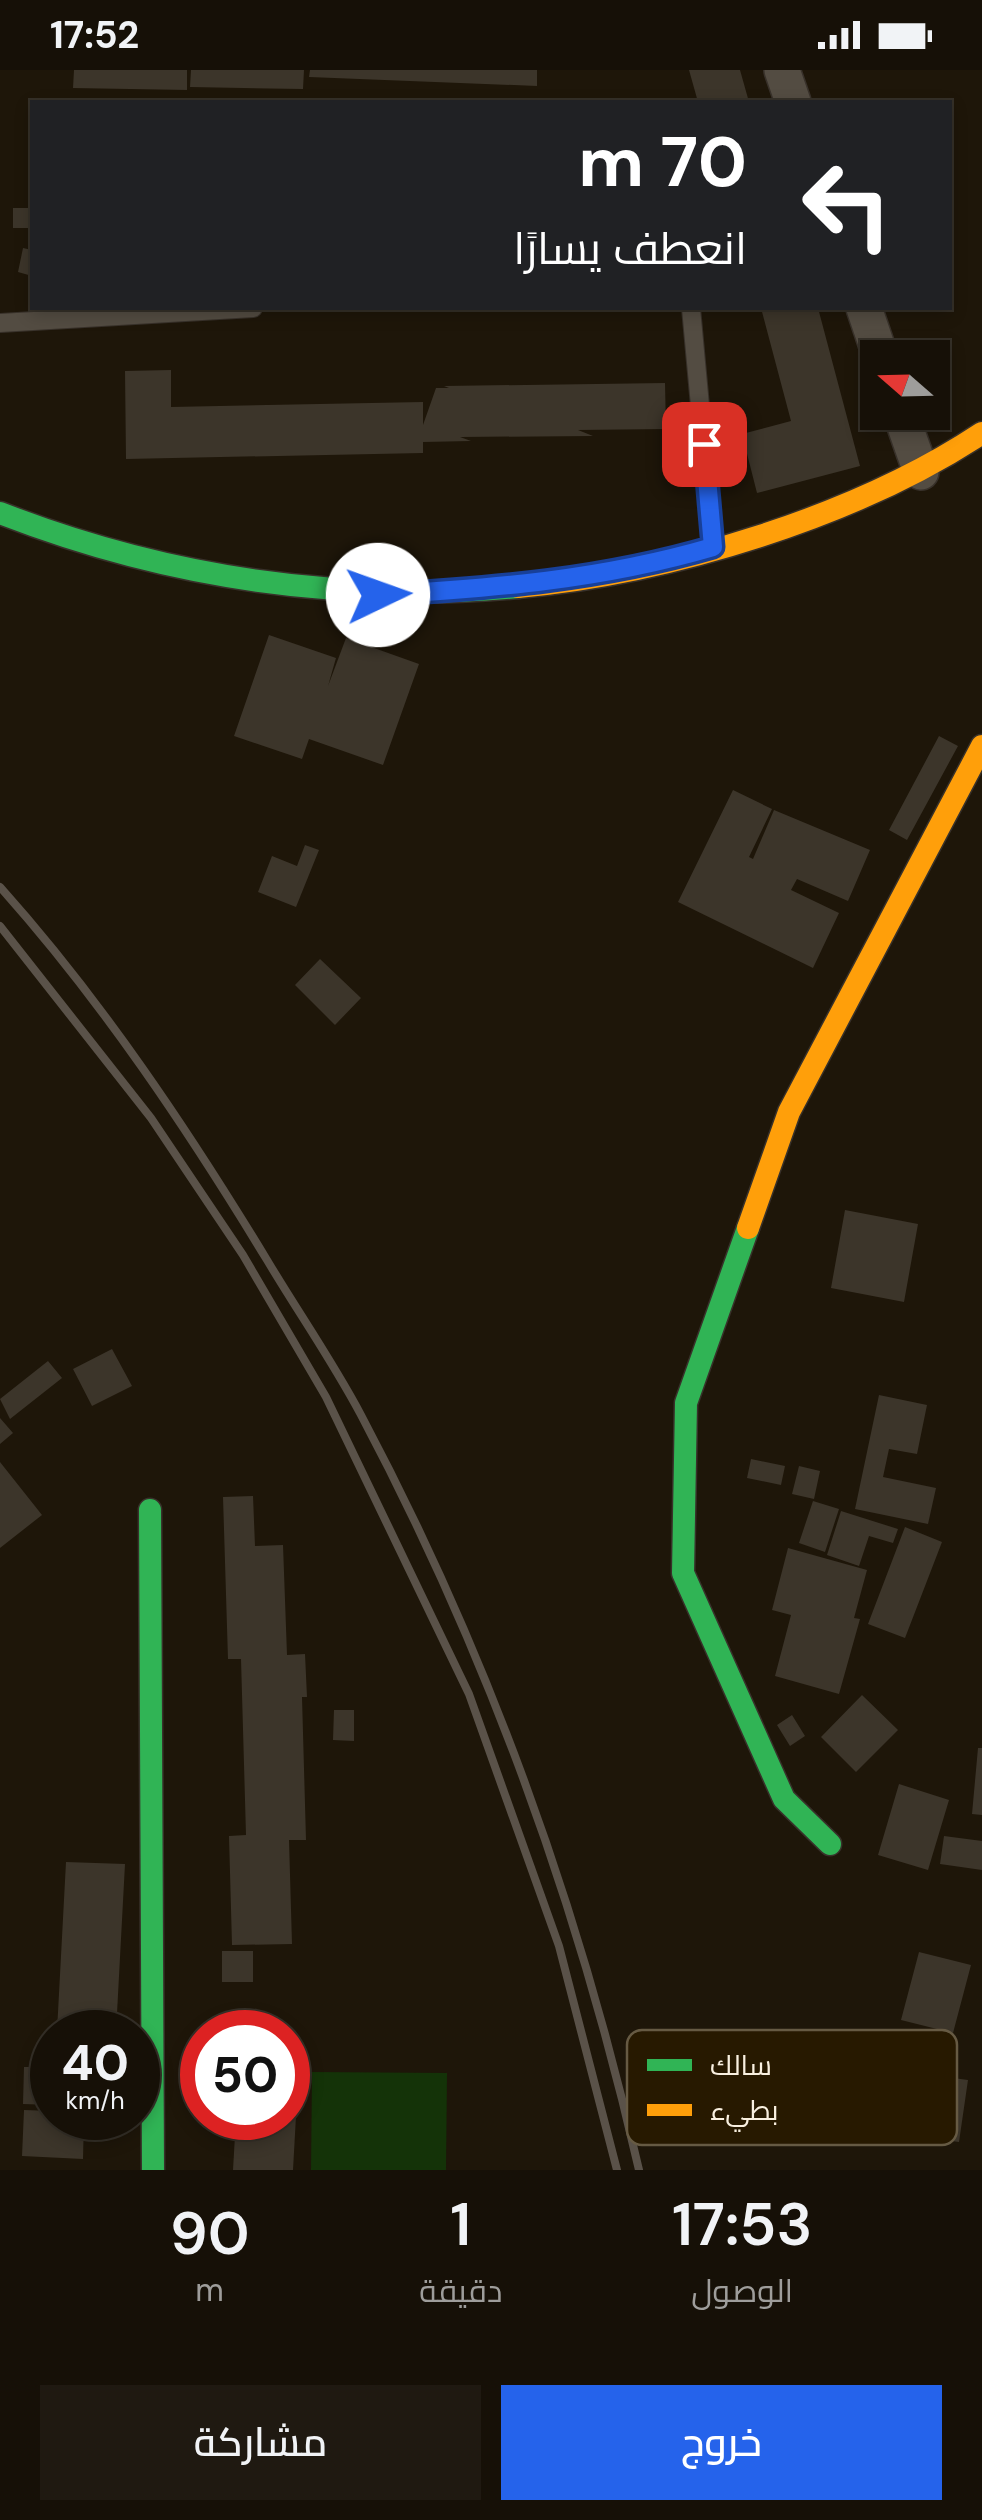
<!DOCTYPE html>
<html lang="ar">
<head>
<meta charset="utf-8">
<style>
  :root { --surface:#161007; --page:#1f1911; --text:#f1f3f6; --muted:#9e9d9b; --line:#353028; --accent:#2563eb }
  body { margin:0; font-family:"DM Sans",Cairo,sans-serif; background:var(--page); color:var(--text); direction:rtl; height:100vh; display:flex; flex-direction:column; font-size:38px; white-space:nowrap }
  * { box-sizing:border-box; margin:0 }
  p { font-size:32px; color:var(--muted) }
  .icon { flex:none; width:55px; height:55px; fill:none; stroke:currentColor; stroke-width:2; stroke-linecap:round; stroke-linejoin:round }
  .map { position:relative; height:2100px; overflow:hidden; direction:ltr }
  .sheet { display:flex; flex-direction:column; background:var(--surface); flex:1 }
  .sheet>* { flex:none }
  .guide { position:absolute; left:30px; top:30px; width:922px; height:210px; border-radius:0px; box-shadow:0 5px 15px #0003,0 0 0 2px var(--line); direction:rtl; background:#202124; color:#fff; overflow:hidden }
  .needle { width:65px; rotate:290deg }
  .buttons { position:absolute; left:860px; top:270px; display:grid; gap:20px }
  .buttons a { display:grid; place-items:center; width:90px; height:90px; border-radius:0px; background:var(--surface); box-shadow:0 5px 15px #0003,0 0 0 2px var(--line); font-size:50px }
  .speed { position:absolute; left:30px; top:1940px; display:flex; gap:20px; font-size:50px; font-weight:700; text-align:center }
  .speed>* { display:grid; place-content:center; width:130px; height:130px; border-radius:50%; background:var(--surface); box-shadow:0 5px 15px #0003,0 0 0 2px var(--line); line-height:1 }
  .speed small { font-size:25px; font-weight:400 }
  .speed .limit { border:15px solid #d22; background:#fff; color:#111 }
  .pin { position:absolute; display:grid; place-items:center; width:85px; height:85px; color:#fff; margin:-42px; border-radius:20px; box-shadow:0 5px 15px #0006 }
  .me { position:absolute; width:110px; margin:-55px; rotate:87deg; stroke-linejoin:round; filter:drop-shadow(0 0 8px #0008) }
  .turn { display:flex; align-items:center; gap:35px; height:210px; padding:0 40px; font-size:45px }
  .turn .icon { width:130px; height:130px; stroke-width:2.5 }
  .turn b { display:block; font-size:70px; line-height:85px }
  .eta { display:flex; justify-content:space-evenly; align-items:center; height:170px; text-align:center }
  .eta b { font-size:60px; font-weight:600; line-height:70px }
  .button { display:flex; gap:20px; margin-top:auto; padding:20px 40px }
  .button a { flex:1; height:115px; border-radius:0px; background:var(--accent); color:#fff; font-size:40px; font-weight:600; line-height:115px; text-align:center }
  .button a+a { background:var(--page); color:var(--text) }
  .status { display:flex; justify-content:space-between; align-items:center; height:70px; padding:0 50px; background:var(--surface); direction:ltr }
  .status svg { height:28px; fill:currentColor }
  .map>svg:first-child { display:block }
  .green { fill:#143308 }
  .building { fill:#3c352a }
  .lines { fill:none; stroke-linecap:round; stroke-linejoin:round }
  .lane-casing { stroke:#38312a; stroke-width:20 }
  .street-casing { stroke:#38312a; stroke-width:38 }
  .fast-casing { stroke:#38312a; stroke-width:25 }
  .slow-casing { stroke:#38312a; stroke-width:25 }
  .lane { stroke:#534c42; stroke-width:18 }
  .street { stroke:#534c42; stroke-width:35 }
  .fast { stroke:#30b455; stroke-width:22 }
  .slow { stroke:#ff9f0a; stroke-width:22 }
  .rail { stroke:#5a5249; stroke-width:8 }
  .route-casing { stroke:#184099; stroke-width:25 }
  .route { stroke:#2563eb; stroke-width:18 }
  .key { fill:#271900; stroke:#665a43; stroke-width:2.5 }
  .key-label { font-size:28px; fill:#f9f0e0 }
</style>
</head>
<body>
<div class="status"><b>17:52</b><svg viewBox="0 0 49 12"><path d="M0 12V9h3v3zM5 12V6h3v6zM10 12V3h3v9zM15 12V0h3v12zM26 1h20v11H26zM47 4h2v5h-2z"/></svg></div>
<div class="map">
<svg width="982" height="2100" viewBox="0 0 982 2100">
  <rect width="100%" height="100%" fill="#1e1609"/>
  <path class="green" d="M 312,2002 L 447,2003 L 446,2100 L 311,2100 Z"/>
  <path class="building" d="M 74,0 L 187,0 L 187,20 L 73,18 Z
    M 191,0 L 304,0 L 303,19 L 190,17 Z
    M 310,0 L 537,0 L 537,16 L 309,7 Z
    M 689,0 L 740,0 L 749,32 L 698,32 Z
    M 13,138 L 32,138 L 32,158 L 13,158 Z
    M 23,178 L 32,180 L 32,206 L 18,202 Z
    M 761,238 L 818,238 L 860,396 L 757,423 L 742,364 L 791,351 Z
    M 171,300 L 171,337 L 423,332 L 423,355 L 436,318 L 449,318 L 444,316 L 665,313 L 666,359 L 578,360 L 593,366 L 460,367 L 471,371 L 423,372 L 423,383 L 126,389 L 125,301 Z
    M 269,565 L 336,588 L 328,616 L 346,568 L 419,594 L 383,695 L 309,669 L 302,689 L 234,666 Z
    M 939,666 L 958,676 L 907,770 L 889,760 Z
    M 733,720 L 772,739 L 749,787 L 753,789 L 774,740 L 870,780 L 848,831 L 797,809 L 791,820 L 839,843 L 813,898 L 678,832 Z
    M 305,775 L 319,780 L 296,837 L 258,822 L 272,786 L 297,796 Z
    M 320,889 L 361,928 L 335,955 L 295,915 Z
    M 845,1140 L 918,1154 L 904,1232 L 831,1218 Z
    M 112,1279 L 132,1316 L 92,1336 L 73,1299 Z
    M 48,1291 L 62,1308 L 10,1349 L 0,1329 Z
    M 879,1325 L 927,1335 L 917,1384 L 889,1379 L 883,1407 L 936,1418 L 928,1454 L 855,1439 Z
    M 0,1348 L 13,1363 L 0,1374 Z
    M 751,1389 L 785,1396 L 781,1415 L 747,1408 Z
    M 0,1392 L 42,1445 L 0,1478 Z
    M 799,1396 L 820,1401 L 814,1429 L 792,1424 Z
    M 253,1426 L 255,1476 L 283,1475 L 287,1585 L 305,1584 L 307,1627 L 302,1627 L 306,1770 L 289,1770 L 292,1874 L 232,1875 L 229,1766 L 246,1765 L 241,1589 L 228,1589 L 223,1427 Z
    M 813,1431 L 839,1439 L 825,1482 L 799,1473 Z
    M 841,1441 L 898,1459 L 893,1473 L 869,1466 L 859,1496 L 827,1485 Z
    M 905,1457 L 942,1472 L 905,1568 L 868,1554 Z
    M 788,1478 L 867,1500 L 854,1548 L 860,1549 L 839,1624 L 775,1606 L 791,1545 L 772,1540 Z
    M 862,1625 L 898,1660 L 856,1702 L 821,1667 Z
    M 334,1640 L 354,1640 L 354,1671 L 333,1670 Z
    M 792,1645 L 805,1666 L 790,1676 L 777,1655 Z
    M 978,1678 L 982,1678 L 982,1745 L 972,1744 Z
    M 899,1714 L 949,1730 L 928,1800 L 878,1785 Z
    M 944,1766 L 982,1771 L 982,1800 L 940,1794 Z
    M 66,1792 L 125,1794 L 116,1962 L 57,1961 Z
    M 222,1881 L 253,1881 L 253,1912 L 222,1912 Z
    M 919,1882 L 971,1895 L 953,1963 L 901,1950 Z
    M 24,1997 L 52,1997 L 52,2035 L 23,2034 Z
    M 894,2000 L 968,2010 L 959,2072 L 885,2062 Z
    M 288,2028 L 297,2028 L 293,2100 L 233,2100 L 236,2048 L 288,2048 Z
    M 24,2040 L 52,2041 L 52,2048 L 84,2048 L 83,2089 L 22,2086 Z"/>
  <g class="lines">
    <defs>
      <path id="lane" d="M 691,238 L 713,477
        M 0,253 L 253,238"/>
      <path id="street" d="M 782,0 L 793,32
        M 864,238 L 881,288
        M 900,342 L 921,402"/>
      <path id="fast" d="M 0,443 C 167,508 340,533 518,517
        M 748,1158 L 686,1333 L 683,1503 L 784,1729 L 830,1774
        M 150,1440 L 153,2100"/>
      <path id="slow" d="M 518,517 C 670,503 855,447 982,363
        M 748,1158 L 789,1042 L 982,676"/>
    </defs>
    <use href="#lane" class="lane-casing"/>
    <use href="#street" class="street-casing"/>
    <use href="#fast" class="fast-casing"/>
    <use href="#slow" class="slow-casing"/>
    <use href="#lane" class="lane"/>
    <use href="#street" class="street"/>
    <use href="#fast" class="fast"/>
    <use href="#slow" class="slow"/>
    <path class="rail" d="M 0,817 C 102,931 188,1060 267,1190 C 298,1242 333,1292 361,1345 C 488,1584 579,1837 639,2100
      M 0,856 L 151,1048 L 243,1185 L 326,1327 L 469,1624 L 559,1876 L 617,2100"/>
  </g>
  <g class="lines">
    <defs>
      <path id="route" d="M 378,525 C 495,518 600,510 713,477 L 704,374"/>
    </defs>
    <use href="#route" class="route-casing"/>
    <use href="#route" class="route"/>
  </g>
  <rect x="627" y="1960" width="330" height="115" rx="15" class="key"/>
  <rect x="647" y="1989" width="45" height="12" fill="#30b455"/>
  <rect x="647" y="2034" width="45" height="12" fill="#ff9f0a"/>
  <g class="key-label">
    <text x="710" y="2005">سالك</text>
    <text x="710" y="2050">بطيء</text>
  </g>
</svg>
<div class="buttons">
<a><svg class="needle" viewBox="-14 -14 28 28"><path d="M0-13l5 13h-10z" fill="#e53935"/><path d="M0 13l5-13h-10z" fill="#9e9d9b"/></svg></a>
</div>
<div class="speed"><div>40<small>km/h</small></div><div class="limit">50</div></div>
<div class="pin" style="left:704px;top:374px;background:#d93025"><svg class="icon" aria-label="arrive" viewBox="0 0 24 24"><path d="M6 21V4h12l-3 4 3 4H6"/></svg></div>
<svg class="me" style="left:378px;top:525px" viewBox="-20 -20 40 40"><circle r="19" fill="#fff"/><path d="M0-13L10 11 0 6-10 11z" fill="#2563eb"/></svg>
<div class="guide">
<div class="turn"><svg class="icon" aria-label="left" viewBox="0 0 24 24"><path d="M17 20v-9H6M10 6l-5 5 5 5"/></svg><div><b>70 m</b>انعطف يسارًا</div></div>
</div>
</div>
<section class="sheet">
<div class="eta">
<div><b>17:53</b><p>الوصول</p></div>
<div><b>1</b><p>دقيقة</p></div>
<div><b>90</b><p>m</p></div>
</div>
<div class="button"><a>خروج</a><a>مشاركة</a></div>
</section>
</body>
</html>
